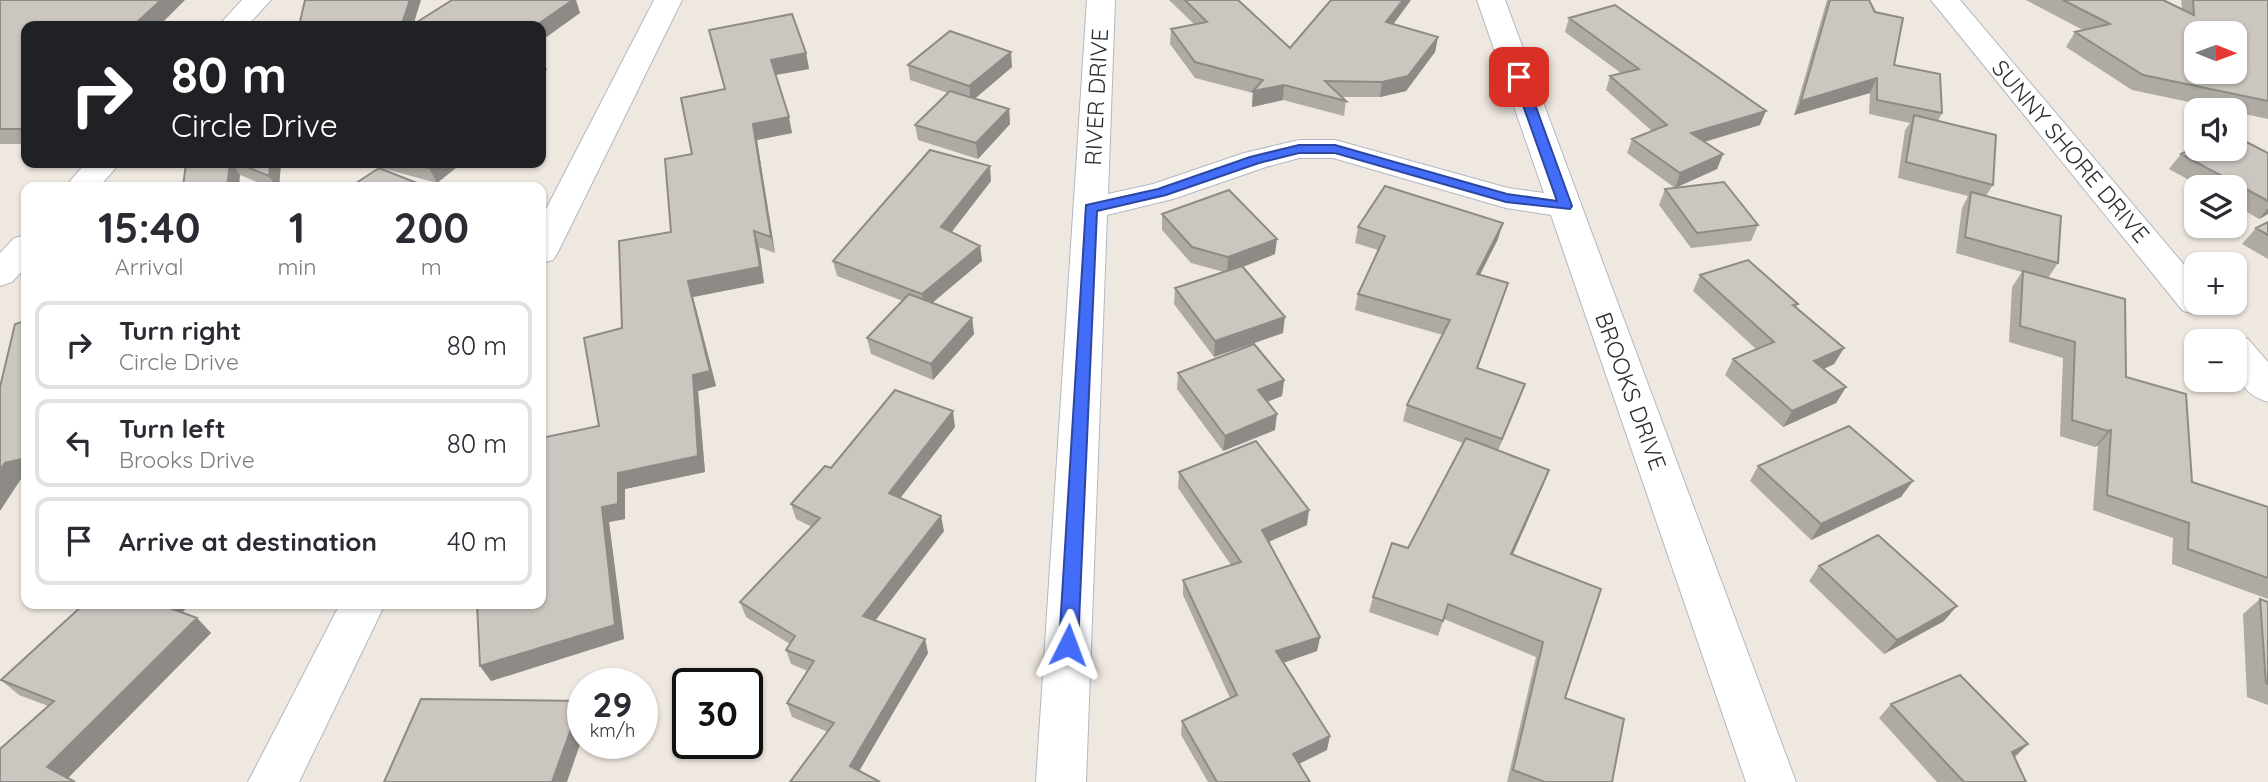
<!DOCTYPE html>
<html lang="en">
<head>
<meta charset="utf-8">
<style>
  :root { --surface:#fff; --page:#f2f2f3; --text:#2b2b33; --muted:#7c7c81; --line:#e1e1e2 }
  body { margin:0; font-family:Quicksand,sans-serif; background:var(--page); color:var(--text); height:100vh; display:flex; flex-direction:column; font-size:26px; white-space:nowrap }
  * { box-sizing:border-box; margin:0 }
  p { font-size:23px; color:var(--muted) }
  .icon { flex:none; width:38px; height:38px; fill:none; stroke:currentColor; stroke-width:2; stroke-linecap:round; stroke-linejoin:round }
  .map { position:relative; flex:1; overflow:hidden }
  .side { position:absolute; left:21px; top:182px; width:525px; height:427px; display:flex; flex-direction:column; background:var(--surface); border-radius:14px; box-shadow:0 2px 5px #0004 }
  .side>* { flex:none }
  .banner { position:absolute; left:21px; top:21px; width:525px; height:147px; border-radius:14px; box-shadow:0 2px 5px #0004; background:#202124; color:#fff; overflow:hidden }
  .needle { width:46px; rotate:91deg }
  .controls { position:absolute; left:2184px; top:21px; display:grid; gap:14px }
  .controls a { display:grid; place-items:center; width:63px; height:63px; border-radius:14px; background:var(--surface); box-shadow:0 2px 5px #0004; font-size:35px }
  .speed { position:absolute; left:567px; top:668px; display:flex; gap:14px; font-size:35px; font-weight:700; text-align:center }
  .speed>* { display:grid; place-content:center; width:91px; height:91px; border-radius:50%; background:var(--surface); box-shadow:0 2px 5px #0004; line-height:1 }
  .speed small { font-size:18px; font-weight:400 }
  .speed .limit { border:4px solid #111; border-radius:10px; background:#fff; color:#111 }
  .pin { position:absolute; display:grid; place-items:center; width:60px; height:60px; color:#fff; margin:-30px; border-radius:14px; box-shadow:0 4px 10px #0006 }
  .me { position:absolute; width:77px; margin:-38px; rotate:3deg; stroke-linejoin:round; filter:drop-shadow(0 0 5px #0008) }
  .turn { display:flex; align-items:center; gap:24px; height:147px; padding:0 35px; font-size:32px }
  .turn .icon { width:91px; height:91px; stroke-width:2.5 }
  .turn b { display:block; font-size:49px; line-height:60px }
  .eta { display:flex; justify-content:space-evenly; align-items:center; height:119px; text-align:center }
  .eta b { font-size:42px; font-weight:700; line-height:49px }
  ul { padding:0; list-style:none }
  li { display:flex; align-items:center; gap:21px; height:88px; margin:0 14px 10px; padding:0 21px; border:4px solid var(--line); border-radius:14px }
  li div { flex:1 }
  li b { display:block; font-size:26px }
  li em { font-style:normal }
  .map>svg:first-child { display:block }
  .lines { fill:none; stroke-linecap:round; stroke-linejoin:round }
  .minor-casing { stroke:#b4b7c1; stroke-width:2 }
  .minor { fill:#fff; fill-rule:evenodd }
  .wall { fill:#afaaa4 }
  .shaded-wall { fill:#8e8b86 }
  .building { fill:#cbc6bf; stroke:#8e8b86; stroke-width:2; fill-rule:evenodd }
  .route { fill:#436df9; stroke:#2c47a2; stroke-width:2 }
  .labels { text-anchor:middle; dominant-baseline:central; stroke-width:5; stroke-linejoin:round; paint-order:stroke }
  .street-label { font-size:23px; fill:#2e2e2e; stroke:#fff }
</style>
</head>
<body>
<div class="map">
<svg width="2268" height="782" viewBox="0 0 2268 782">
  <rect width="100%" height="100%" fill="#efe8e1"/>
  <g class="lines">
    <defs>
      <path id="minor" d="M 242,0 L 271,0 L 247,26 L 218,26 Z
        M 654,0 L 682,0 L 558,252 L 553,260 L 541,263 L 541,219 Z
        M 1087,0 L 1115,0 L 1108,194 L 1153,184 L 1244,153 L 1299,140 L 1335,140 L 1508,188 L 1544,193 L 1477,0 L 1505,0 L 1796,782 L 1746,782 L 1551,215 L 1506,208 L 1333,158 L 1299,158 L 1266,167 L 1173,199 L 1107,215 L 1086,782 L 1036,782 Z
        M 1931,0 L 1960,0 L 2196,279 L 2196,303 L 2214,303 L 2209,311 L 2196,314 L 2183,311 Z
        M 86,163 L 120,163 L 99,187 L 65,187 Z
        M 26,235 L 26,267 L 12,282 L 0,286 L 0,253 L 14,238 Z
        M 2235,335 L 2248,339 L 2268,362 L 2268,402 C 2236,392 2235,370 2235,341 L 2220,341 Z
        M 340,604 L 385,604 L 299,782 L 248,782 Z"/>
    </defs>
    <use href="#minor" class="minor-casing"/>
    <use href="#minor" class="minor"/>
  </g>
  <path class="wall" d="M 0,0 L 26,26 L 26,144 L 0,144 Z
    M 1169,0 L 1238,0 L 1290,48 L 1393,24 L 1438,37 L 1435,52 L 1406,91 L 1380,97 L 1342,97 L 1346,101 L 1344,116 L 1283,100 L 1252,107 L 1253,93 L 1195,78 L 1170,44 L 1171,29 L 1194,24 Z
    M 1827,0 L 1869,0 L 1875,12 L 1894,65 L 1942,113 L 1938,121 L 1993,185 L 1986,196 L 2058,263 L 2048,278 L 2126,377 L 2192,482 L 2268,507 L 2268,599 L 2172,564 L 2173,538 L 2093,510 L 2098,445 L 2095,447 L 2060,436 L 2063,358 L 2009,342 L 2012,287 L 2022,272 L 1956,253 L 1962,208 L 1968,196 L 1898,178 L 1905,130 L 1910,123 L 1869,114 L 1870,93 L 1794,115 Z
    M 2026,0 L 2163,0 L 2182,9 L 2181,0 L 2268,0 L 2268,119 L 2235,112 L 2235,110 L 2227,110 L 2132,90 L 2066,47 L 2075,32 L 2083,30 Z
    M 1569,18 L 1760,125 L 1705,142 L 1723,154 L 1717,169 L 1675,188 L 1627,153 L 1632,139 L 1652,131 L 1606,90 L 1610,76 L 1621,73 L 1565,32 Z
    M 806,53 L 809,69 L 776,75 L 792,133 L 757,140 L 775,253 L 759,247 L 764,283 L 693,297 L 716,386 L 698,391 L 705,472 L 625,489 L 625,519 L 609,522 L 624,639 L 491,681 L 480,666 L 541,604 L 599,426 L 622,328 L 671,232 L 692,154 L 725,89 Z
    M 908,65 L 1012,67 L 974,99 L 1009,109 L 1010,124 L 978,159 L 918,140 L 915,125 L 948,93 L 910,80 Z
    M 2268,153 L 2268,214 L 2259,219 L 2235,205 L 2235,187 L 2202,187 L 2169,169 L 2181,154 Z
    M 186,163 L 281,163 L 279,187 L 269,187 L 240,175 Z
    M 363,163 L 462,163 L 437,183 Z
    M 991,181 L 951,232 L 980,246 L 982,261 L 932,303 L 972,318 L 974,334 L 933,380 L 871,354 L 867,338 L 903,301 L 837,276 L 833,261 Z
    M 1665,189 L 1758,225 L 1751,241 L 1691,248 L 1659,205 Z
    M 1162,214 L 1275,254 L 1243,267 L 1283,333 L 1214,357 L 1174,304 L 1175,288 L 1224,272 L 1191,263 L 1162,230 Z
    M 2268,222 L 2268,259 L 2242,244 L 2256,228 Z
    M 1358,227 L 1498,239 L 1480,275 L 1508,283 L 1503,299 L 1478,368 L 1525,384 L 1519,400 L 1498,450 L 1549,470 L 1512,555 L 1565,698 L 1612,782 L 1507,782 L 1536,657 L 1444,619 L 1438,636 L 1369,612 L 1373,597 L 1408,548 L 1463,443 L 1403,421 L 1407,405 L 1443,335 L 1355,310 L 1358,294 L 1378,250 L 1355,243 Z
    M 1700,275 L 1798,304 L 1796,308 L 1844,348 L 1834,364 L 1824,369 L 1846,387 L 1836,403 L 1783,427 L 1725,375 L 1733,359 L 1756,349 L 1693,291 Z
    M 1178,373 L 1284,380 L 1282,396 L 1267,402 L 1275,430 L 1223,451 L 1177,389 Z
    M 955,427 L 900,498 L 944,531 L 875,621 L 925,639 L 928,653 L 859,771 L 790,782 L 828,732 L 792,717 L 787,703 L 808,671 L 791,664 L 786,650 L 790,644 L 746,617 L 740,602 L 812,527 L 796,519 L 791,504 L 831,468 Z
    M 1758,466 L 1901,497 L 1811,540 L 1750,481 Z
    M 1179,472 L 1307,525 L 1269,542 L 1320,637 L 1317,651 L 1283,663 L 1327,750 L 1299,764 L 1310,782 L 1208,782 L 1181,735 L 1182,721 L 1230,698 L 1183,595 L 1183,580 L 1231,565 L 1178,488 Z
    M 1819,566 L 1944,621 L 1884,654 L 1809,581 Z
    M 2260,599 L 2268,602 L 2268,705 L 2247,697 L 2243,614 Z
    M 181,613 L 197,618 L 211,633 L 68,778 L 0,782 L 48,706 L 19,695 L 1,680 Z
    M 1891,704 L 2028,744 L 2015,757 L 2026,782 L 1937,782 L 1879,718 Z"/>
  <path class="shaded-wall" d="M 161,0 L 185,0 L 159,26 L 133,26 Z
    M 410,0 L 421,0 L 413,26 L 401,26 Z
    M 573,0 L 576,0 L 580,13 L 541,41 L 541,26 L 535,26 Z
    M 1403,0 L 1411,0 L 1384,37 L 1386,22 Z
    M 1438,37 L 1435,52 L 1406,91 L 1380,97 L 1382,82 Z
    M 1011,52 L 1012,67 L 971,102 L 969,86 Z
    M 806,53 L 809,69 L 775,75 L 771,60 Z
    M 541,56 L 542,56 L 547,70 L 541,76 Z
    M 1877,78 L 1870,93 L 1794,115 L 1801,101 Z
    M 1284,85 L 1283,100 L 1252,107 L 1253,91 Z
    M 1009,109 L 1010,124 L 978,159 L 976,143 Z
    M 1766,111 L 1760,125 L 1686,147 L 1691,133 Z
    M 789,117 L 792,133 L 757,140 L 775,253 L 771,237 L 753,124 Z
    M 1723,154 L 1717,169 L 1675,188 L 1680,173 Z
    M 230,163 L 232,163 L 240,175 L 239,187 L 227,187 Z
    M 270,163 L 281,163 L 279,187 L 276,187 L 269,176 Z
    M 435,163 L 462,163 L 437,183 L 429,168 Z
    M 990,166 L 991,181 L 944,242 L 941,227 Z
    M 2268,208 L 2268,214 L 2259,219 Z
    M 1503,223 L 1498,239 L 1472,290 L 1477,274 Z
    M 754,231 L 759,247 L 764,283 L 693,297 L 716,386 L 698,391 L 705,472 L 625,489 L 625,519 L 609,522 L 624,639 L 491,681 L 480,666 L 618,473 L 693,375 L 688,281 Z
    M 1277,239 L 1275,254 L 1227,273 L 1228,257 Z
    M 980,246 L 982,261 L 925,309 L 922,294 Z
    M 1508,283 L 1503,299 L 1472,383 L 1477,368 Z
    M 1285,317 L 1283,333 L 1214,357 L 1215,341 Z
    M 972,318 L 974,334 L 933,380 L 931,364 Z
    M 1844,348 L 1834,364 L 1806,377 L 1814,361 Z
    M 1284,380 L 1282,396 L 1256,406 L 1258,390 Z
    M 1525,384 L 1519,400 L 1496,455 L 1502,439 Z
    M 1846,387 L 1836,403 L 1783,427 L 1792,411 Z
    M 953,411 L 955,427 L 892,509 L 889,493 Z
    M 1277,414 L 1275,430 L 1223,451 L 1225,436 Z
    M 2111,430 L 2098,445 L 2095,447 L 2108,431 Z
    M 26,458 L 26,477 L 21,479 L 0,511 L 0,470 L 5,463 Z
    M 1549,470 L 1543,486 L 1506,570 L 1511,554 Z
    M 1913,481 L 1901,497 L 1811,540 L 1821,524 Z
    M 1309,510 L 1307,525 L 1261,545 L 1262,530 Z
    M 941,516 L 944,531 L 867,631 L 863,616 Z
    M 159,604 L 191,604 L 175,619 Z
    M 1957,606 L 1944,621 L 1884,654 L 1897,640 Z
    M 197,618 L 211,633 L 65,781 L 47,767 Z
    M 1320,637 L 1317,651 L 1274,666 L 1276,651 Z
    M 925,639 L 928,653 L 854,780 L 850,766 Z
    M 581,701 L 583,705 L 583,736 L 567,782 L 552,782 Z
    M 1330,736 L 1327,750 L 1290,768 L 1293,754 Z
    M 2028,744 L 2013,758 L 2012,752 Z"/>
  <path class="building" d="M 0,0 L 161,0 L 133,26 L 26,26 L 26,129 L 0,129 Z
    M 305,0 L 410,0 L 401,26 L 299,26 Z
    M 452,0 L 573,0 L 535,26 L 411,26 Z
    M 1185,0 L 1238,0 L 1290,48 L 1331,0 L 1403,0 L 1386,22 L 1438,37 L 1408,76 L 1382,82 L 1325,81 L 1346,101 L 1284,85 L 1253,91 L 1263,80 L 1195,62 L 1171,29 L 1207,22 Z
    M 1830,0 L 1869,0 L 1875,12 L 1903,18 L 1894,65 L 1940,74 L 1942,113 L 1877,100 L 1877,78 L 1801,101 Z
    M 2063,0 L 2163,0 L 2194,15 L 2193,0 L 2268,0 L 2268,101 L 2143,75 L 2075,32 L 2110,24 ZM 2196,33 L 2235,33 L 2235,72 L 2196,72 Z
    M 1615,5 L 1766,111 L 1691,133 L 1723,154 L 1680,173 L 1632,139 L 1667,125 L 1610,76 L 1639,69 L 1569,18 Z
    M 792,14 L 806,53 L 771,60 L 789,117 L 753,124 L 771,237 L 754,231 L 760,267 L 688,281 L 710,371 L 693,375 L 698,456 L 618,473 L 618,504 L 602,507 L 615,625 L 480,666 L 477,604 L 541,604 L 541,438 L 599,426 L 584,338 L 622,328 L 619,241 L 671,232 L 665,159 L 692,154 L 681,98 L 725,89 L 709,30 Z
    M 950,31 L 1011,52 L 969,86 L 908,65 Z
    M 950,91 L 1009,109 L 976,143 L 915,125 Z
    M 1914,115 L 1996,135 L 1993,185 L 1906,162 Z
    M 2235,136 L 2268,153 L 2268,201 L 2181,154 L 2196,146 L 2196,149 L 2235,149 Z
    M 930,150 L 990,166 L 941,227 L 980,246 L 922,294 L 833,261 Z
    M 186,163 L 230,163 L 227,187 L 183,187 Z
    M 238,163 L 270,163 L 269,176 Z
    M 410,163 L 435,163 L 429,168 Z
    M 379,168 L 427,187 L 350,187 Z
    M 1724,182 L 1758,225 L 1697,233 L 1665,189 Z
    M 1385,186 L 1503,223 L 1477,274 L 1508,283 L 1477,368 L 1525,384 L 1502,439 L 1407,405 L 1450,320 L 1358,294 L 1385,236 L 1358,227 Z
    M 1229,190 L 1277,239 L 1228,257 L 1192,247 L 1162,214 Z
    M 1971,192 L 2061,216 L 2058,263 L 1965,237 Z
    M 2268,222 L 2268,235 L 2256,228 Z
    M 1748,260 L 1798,304 L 1793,305 L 1844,348 L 1814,361 L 1846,387 L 1792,411 L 1733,359 L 1774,342 L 1700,275 Z
    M 1242,266 L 1285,317 L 1215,341 L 1175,288 Z
    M 2023,271 L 2125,299 L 2126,377 L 2186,394 L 2192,482 L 2268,507 L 2268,578 L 2188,549 L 2189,523 L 2107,495 L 2111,430 L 2108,431 L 2072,420 L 2075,342 L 2020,326 Z
    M 909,294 L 972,318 L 931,364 L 867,338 Z
    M 26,321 L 26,458 L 5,463 L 0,470 L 0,387 L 15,324 Z
    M 1254,344 L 1284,380 L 1258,390 L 1277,414 L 1225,436 L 1178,373 Z
    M 895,390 L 953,411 L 889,493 L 941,516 L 863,616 L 925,639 L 850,766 L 880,782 L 790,782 L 834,723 L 787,703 L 814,661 L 786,650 L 795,636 L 740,602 L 820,518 L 791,504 L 825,466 L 831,468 Z
    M 1849,426 L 1913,481 L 1821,524 L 1758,466 Z
    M 1466,438 L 1549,470 L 1511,554 L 1601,589 L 1565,698 L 1624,719 L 1612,782 L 1545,782 L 1513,770 L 1543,642 L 1448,604 L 1443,621 L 1373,597 L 1392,543 L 1408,548 Z
    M 1256,441 L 1309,510 L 1262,530 L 1320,637 L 1276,651 L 1330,736 L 1293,754 L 1310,782 L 1217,782 L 1182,721 L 1237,695 L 1183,580 L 1241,562 L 1179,472 Z
    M 1878,535 L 1957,606 L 1897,640 L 1819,566 Z
    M 2260,599 L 2268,602 L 2268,684 L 2266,683 Z
    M 84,604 L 160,604 L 159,604 L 197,618 L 47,767 L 75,782 L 0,782 L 0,749 L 54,701 L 1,680 Z
    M 1960,675 L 2028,744 L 2012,752 L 2026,782 L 1964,782 L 1891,704 Z
    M 421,699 L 581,701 L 552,782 L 384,782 Z"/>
  <path class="route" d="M 1519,74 L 1525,77 L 1572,206 L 1570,209 L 1506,202 L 1335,153 L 1299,153 L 1259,163 L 1166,195 L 1097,211 L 1078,645 L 1075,651 L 1068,654 L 1062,651 L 1059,645 L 1086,205 L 1158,189 L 1250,157 L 1299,145 L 1335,145 L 1507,194 L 1557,201 L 1513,77 Z"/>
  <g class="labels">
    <g class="street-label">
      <text transform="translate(1096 97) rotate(-87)">RIVER DRIVE</text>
      <text transform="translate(2071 151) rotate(50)">SUNNY SHORE DRIVE</text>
      <text transform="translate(1631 391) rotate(70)">BROOKS DRIVE</text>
    </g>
  </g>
</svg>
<div class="controls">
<a><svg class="needle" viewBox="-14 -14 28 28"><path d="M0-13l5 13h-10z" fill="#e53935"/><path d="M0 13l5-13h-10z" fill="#7c7c81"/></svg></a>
<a><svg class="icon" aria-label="sound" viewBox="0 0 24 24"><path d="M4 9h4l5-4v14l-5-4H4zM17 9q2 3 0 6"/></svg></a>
<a><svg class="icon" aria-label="layers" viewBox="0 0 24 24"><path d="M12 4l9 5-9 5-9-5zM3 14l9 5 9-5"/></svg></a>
<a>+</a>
<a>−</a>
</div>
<div class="speed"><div>29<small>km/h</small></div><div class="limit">30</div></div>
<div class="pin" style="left:1519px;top:77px;background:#d93025"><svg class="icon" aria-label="arrive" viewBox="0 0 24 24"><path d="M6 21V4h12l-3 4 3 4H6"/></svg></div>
<svg class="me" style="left:1068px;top:645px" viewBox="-20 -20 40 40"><path d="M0-17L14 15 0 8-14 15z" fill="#436df9" stroke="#fff" stroke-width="4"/></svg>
<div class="banner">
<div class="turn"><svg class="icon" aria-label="right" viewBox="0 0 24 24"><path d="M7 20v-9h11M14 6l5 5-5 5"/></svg><div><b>80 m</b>Circle Drive</div></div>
</div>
<section class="side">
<div class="eta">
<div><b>15:40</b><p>Arrival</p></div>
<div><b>1</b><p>min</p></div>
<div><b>200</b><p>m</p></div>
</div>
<ul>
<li><svg class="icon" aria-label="right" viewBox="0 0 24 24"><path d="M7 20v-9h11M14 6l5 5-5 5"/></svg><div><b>Turn right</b><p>Circle Drive</p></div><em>80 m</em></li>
<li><svg class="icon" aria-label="left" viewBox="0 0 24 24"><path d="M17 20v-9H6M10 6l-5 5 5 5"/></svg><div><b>Turn left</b><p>Brooks Drive</p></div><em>80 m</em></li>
<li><svg class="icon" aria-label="arrive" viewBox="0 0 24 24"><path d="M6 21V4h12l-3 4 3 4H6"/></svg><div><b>Arrive at destination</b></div><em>40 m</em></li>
</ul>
</section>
</div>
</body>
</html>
